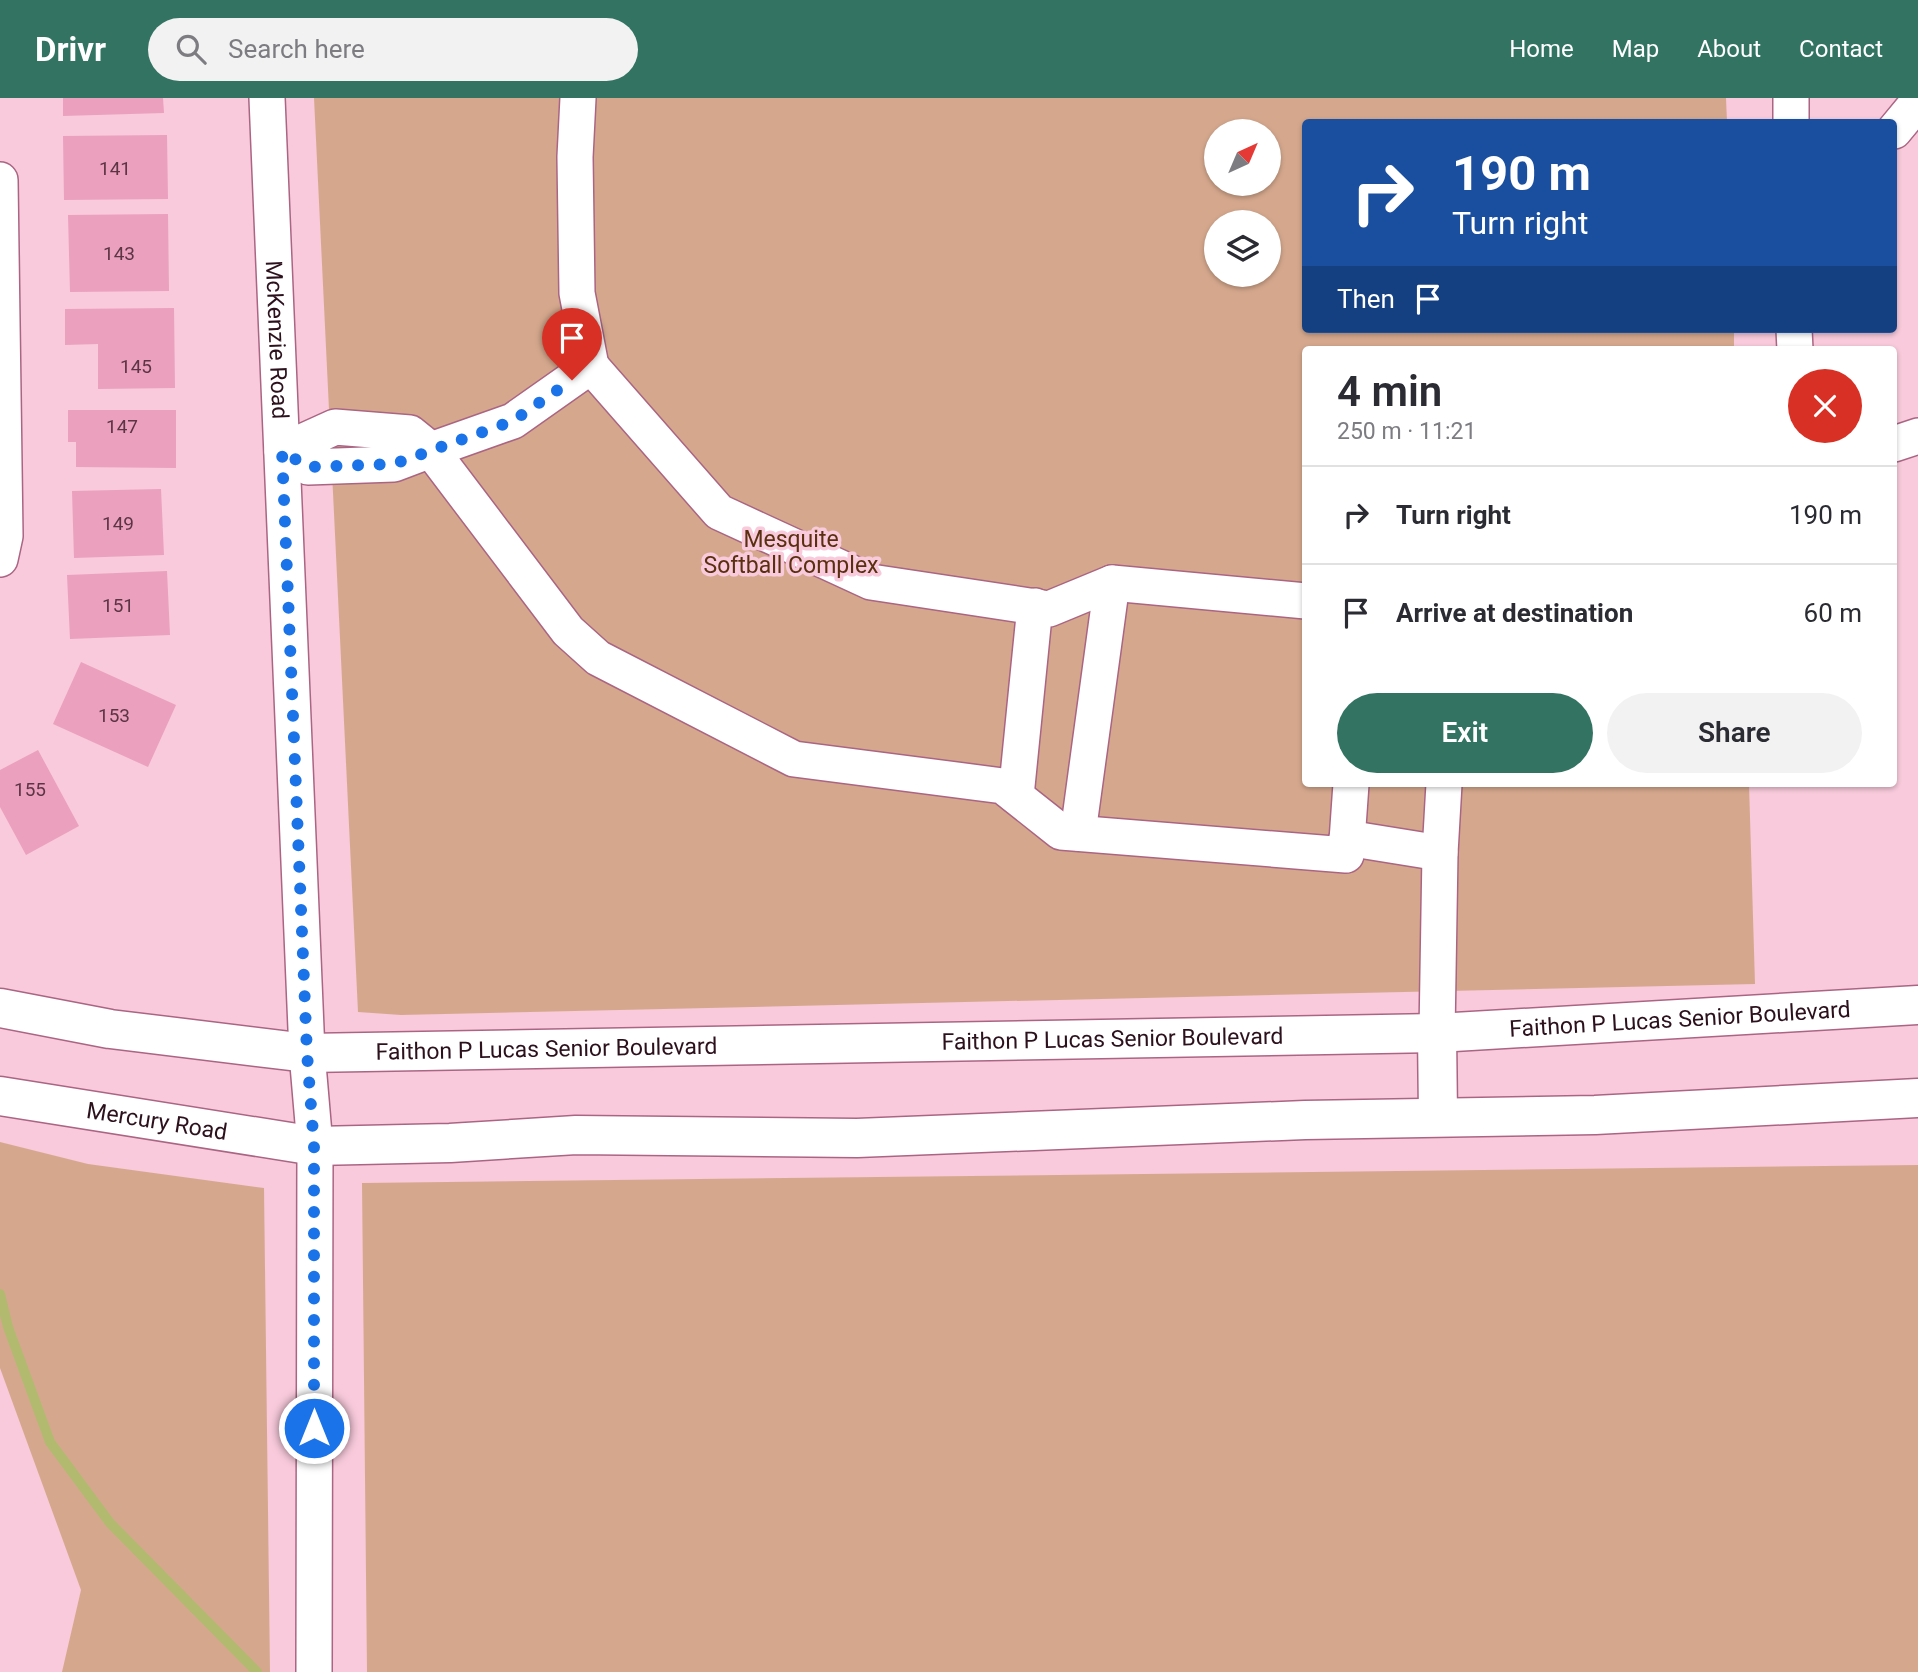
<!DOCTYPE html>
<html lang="en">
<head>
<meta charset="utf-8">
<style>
  :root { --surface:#fff; --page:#f2f2f3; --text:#2b2b33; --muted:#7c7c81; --line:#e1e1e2; --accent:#327362 }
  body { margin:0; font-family:Roboto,sans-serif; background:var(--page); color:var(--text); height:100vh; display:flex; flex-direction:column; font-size:26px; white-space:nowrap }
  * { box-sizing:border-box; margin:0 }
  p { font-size:23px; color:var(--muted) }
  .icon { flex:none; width:38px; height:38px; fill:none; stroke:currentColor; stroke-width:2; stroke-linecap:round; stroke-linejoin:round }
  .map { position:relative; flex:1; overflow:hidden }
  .sheet { position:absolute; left:1302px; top:248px; width:595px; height:441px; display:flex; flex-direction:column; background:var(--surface); border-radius:7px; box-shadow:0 2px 5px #0004 }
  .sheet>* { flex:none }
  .hud { position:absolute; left:1302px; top:21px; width:595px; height:214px; border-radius:7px; box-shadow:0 2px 5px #0004; background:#1a4fa0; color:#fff; overflow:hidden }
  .needle { width:46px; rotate:44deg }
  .fabs { position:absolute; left:1204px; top:21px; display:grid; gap:14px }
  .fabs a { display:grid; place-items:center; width:77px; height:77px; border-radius:50%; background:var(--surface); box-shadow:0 2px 5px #0004; font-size:35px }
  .pin { position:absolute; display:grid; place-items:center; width:60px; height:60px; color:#fff; margin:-72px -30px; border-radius:50% 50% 50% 0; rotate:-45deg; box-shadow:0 0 7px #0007 }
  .pin .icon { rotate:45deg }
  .me { position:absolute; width:77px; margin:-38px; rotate:0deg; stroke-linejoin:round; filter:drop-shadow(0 0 5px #0008) }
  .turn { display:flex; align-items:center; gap:24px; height:147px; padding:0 35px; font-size:32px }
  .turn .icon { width:91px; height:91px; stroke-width:2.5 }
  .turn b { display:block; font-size:49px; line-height:60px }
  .then { display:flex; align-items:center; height:66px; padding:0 35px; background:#0003; gap:14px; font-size:26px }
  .round { display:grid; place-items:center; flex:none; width:74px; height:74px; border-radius:37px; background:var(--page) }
  .headline { display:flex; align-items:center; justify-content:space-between; height:119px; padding:0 35px }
  h1 { font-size:42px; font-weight:600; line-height:52px }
  .action { display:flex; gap:14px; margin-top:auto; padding:14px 35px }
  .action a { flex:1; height:80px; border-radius:42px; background:var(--accent); color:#fff; font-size:28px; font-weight:600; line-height:80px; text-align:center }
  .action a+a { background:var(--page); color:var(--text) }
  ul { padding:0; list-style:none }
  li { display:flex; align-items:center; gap:21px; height:98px; padding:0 35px; border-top:2px solid var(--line) }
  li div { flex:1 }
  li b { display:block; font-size:26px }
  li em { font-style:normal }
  header { display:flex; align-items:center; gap:42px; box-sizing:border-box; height:98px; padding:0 35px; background:var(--accent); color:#fff }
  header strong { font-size:33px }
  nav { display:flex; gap:38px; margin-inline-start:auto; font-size:24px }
  .search { width:490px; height:63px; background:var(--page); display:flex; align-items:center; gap:18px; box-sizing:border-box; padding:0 24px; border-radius:38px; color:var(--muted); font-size:26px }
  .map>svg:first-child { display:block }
  .green { fill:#d5a88d; fill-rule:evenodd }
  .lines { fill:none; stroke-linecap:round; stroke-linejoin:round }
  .stream { stroke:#b2ba70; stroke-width:10 }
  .building { fill:#eba0be }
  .minor-casing { stroke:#ab6583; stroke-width:38 }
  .major-casing { stroke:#ab6583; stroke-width:41 }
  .minor { stroke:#fff; stroke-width:35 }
  .major { stroke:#fff; stroke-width:38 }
  .route { stroke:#1a73e8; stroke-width:12; stroke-dasharray:0 21.6 }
  .labels { text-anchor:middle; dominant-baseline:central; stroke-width:7; stroke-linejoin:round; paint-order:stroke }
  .number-label { font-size:19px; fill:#5c3545 }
  .street-label { font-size:23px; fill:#2c111d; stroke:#f8cadb }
  .park-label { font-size:23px; fill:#5a2f0f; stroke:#f8cadb }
</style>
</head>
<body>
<header>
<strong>Drivr</strong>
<div class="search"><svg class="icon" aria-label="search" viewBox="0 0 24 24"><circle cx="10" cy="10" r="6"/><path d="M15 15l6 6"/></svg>Search here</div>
<nav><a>Home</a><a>Map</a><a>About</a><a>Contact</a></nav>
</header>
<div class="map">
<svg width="1918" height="1574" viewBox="0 0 1918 1574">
  <rect width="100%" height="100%" fill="#f8cadb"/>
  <path class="green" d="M 314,0 L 1726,0 L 1727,24 L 1306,24 L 1306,231 L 1734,231 L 1734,252 L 1306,252 L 1306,686 L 1749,686 L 1755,886 L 401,917 L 358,914 ZM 1216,33 L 1269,33 L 1269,86 L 1216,86 ZM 1216,124 L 1269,124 L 1269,177 L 1216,177 Z
    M 0,1044 L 88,1066 L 264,1090 L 270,1574 L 62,1574 L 81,1492 L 0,1270 Z
    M 1918,1067 L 1918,1574 L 367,1574 L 362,1085 Z"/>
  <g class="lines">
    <path class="stream" d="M 0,1196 L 8,1229 L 50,1344 L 110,1425 L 257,1574"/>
  </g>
  <path class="building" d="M 63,0 L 163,0 L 164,15 L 63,18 Z
    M 167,37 L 168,101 L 64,102 L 63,38 Z
    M 168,116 L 169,193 L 70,194 L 68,117 Z
    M 174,210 L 175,290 L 98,291 L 98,246 L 65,247 L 65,211 Z
    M 68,312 L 176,312 L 176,370 L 76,369 L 76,344 L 68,344 Z
    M 161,391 L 164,457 L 74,460 L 72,393 Z
    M 167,473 L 170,537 L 70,541 L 67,477 Z
    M 81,564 L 176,607 L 148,669 L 53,626 Z
    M 38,652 L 79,728 L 26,757 L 0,709 L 0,672 Z"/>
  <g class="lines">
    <defs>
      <g id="minor">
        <path id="s1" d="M 267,0 L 307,955 L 315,1048 L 314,1574"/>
        <path d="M 578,0 L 575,59 L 577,195 L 591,268"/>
        <path d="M 1791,0 L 1791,24"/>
        <path d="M 1894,33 L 1918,4"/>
        <path d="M 0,82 L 5,438 L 0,461"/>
        <path d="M 1794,231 L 1795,252"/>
        <path d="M 335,329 L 410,335 L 431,352 L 394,366 L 308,369 L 282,353 Z"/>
        <path d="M 1894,346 L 1918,338"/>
        <path d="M 1306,503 L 1112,485 L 1049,511 L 871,484 L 719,414 L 591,268 L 513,323 L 431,352 L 568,533 L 598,560 L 794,661 L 1003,688 L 1061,734 L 1346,757 L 1351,686"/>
        <path d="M 1016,698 L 1035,508"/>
        <path d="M 1078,735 L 1112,485"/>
        <path d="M 1347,740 L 1440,755"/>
        <path d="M 1437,935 L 1440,755 L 1444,686"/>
      </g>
      <g id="major">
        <path id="s2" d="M 0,910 L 110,931 L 307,955 L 1437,935 L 1918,907"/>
        <path d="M 1437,935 L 1438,1018"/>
        <path id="s3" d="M 0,998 L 315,1048 L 450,1045 L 576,1037 L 857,1040 L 1305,1022 L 1595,1017 L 1918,1000"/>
      </g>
    </defs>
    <use href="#minor" class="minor-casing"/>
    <use href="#major" class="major-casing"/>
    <use href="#minor" class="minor"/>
    <use href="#major" class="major"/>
  </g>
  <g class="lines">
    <path class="route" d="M 314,1330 L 314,1048 L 307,955 L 282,353 L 308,369 L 394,366 L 513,323 L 572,282"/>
  </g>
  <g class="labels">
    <g class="number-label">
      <text x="115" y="70">141</text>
      <text x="119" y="155">143</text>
      <text x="136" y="268">145</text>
      <text x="122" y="328">147</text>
      <text x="118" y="425">149</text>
      <text x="118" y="507">151</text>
      <text x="114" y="617">153</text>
      <text x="30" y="691">155</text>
    </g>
    <g class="street-label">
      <text stroke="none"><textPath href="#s1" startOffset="242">McKenzie Road</textPath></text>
      <text stroke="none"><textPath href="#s2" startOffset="1684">Faithon P Lucas Senior Boulevard</textPath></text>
      <text stroke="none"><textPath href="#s2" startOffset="1116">Faithon P Lucas Senior Boulevard</textPath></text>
      <text stroke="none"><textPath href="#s2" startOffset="550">Faithon P Lucas Senior Boulevard</textPath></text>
      <text stroke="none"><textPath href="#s3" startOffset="159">Mercury Road</textPath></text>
    </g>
    <g class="park-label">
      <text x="791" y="441">Mesquite<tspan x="791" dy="26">Softball Complex</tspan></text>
    </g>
  </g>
</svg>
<div class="fabs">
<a><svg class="needle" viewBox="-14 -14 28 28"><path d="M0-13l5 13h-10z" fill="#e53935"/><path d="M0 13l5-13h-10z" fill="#7c7c81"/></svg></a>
<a><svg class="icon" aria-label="layers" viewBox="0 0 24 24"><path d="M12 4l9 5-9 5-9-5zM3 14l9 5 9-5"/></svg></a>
</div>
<div class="pin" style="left:572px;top:282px;background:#d93025"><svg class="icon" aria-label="arrive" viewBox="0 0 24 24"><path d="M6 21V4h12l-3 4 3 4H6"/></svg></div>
<svg class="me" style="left:314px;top:1330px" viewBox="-20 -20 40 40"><circle r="17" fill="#1a73e8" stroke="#fff" stroke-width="3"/><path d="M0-11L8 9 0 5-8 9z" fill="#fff"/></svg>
<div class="hud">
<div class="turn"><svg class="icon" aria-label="right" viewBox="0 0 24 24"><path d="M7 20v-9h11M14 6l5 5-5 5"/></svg><div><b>190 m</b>Turn right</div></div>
<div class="then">Then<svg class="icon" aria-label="arrive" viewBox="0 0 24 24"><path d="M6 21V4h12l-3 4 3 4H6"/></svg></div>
</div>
<section class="sheet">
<div class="headline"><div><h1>4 min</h1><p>250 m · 11:21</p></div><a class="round" style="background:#d93025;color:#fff"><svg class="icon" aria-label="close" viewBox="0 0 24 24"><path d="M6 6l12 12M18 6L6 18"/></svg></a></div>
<ul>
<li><svg class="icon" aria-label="right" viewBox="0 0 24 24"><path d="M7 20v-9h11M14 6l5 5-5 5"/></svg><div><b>Turn right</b></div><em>190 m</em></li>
<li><svg class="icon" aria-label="arrive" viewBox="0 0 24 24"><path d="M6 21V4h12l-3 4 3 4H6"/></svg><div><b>Arrive at destination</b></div><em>60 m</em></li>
</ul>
<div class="action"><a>Exit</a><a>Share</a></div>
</section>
</div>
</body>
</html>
